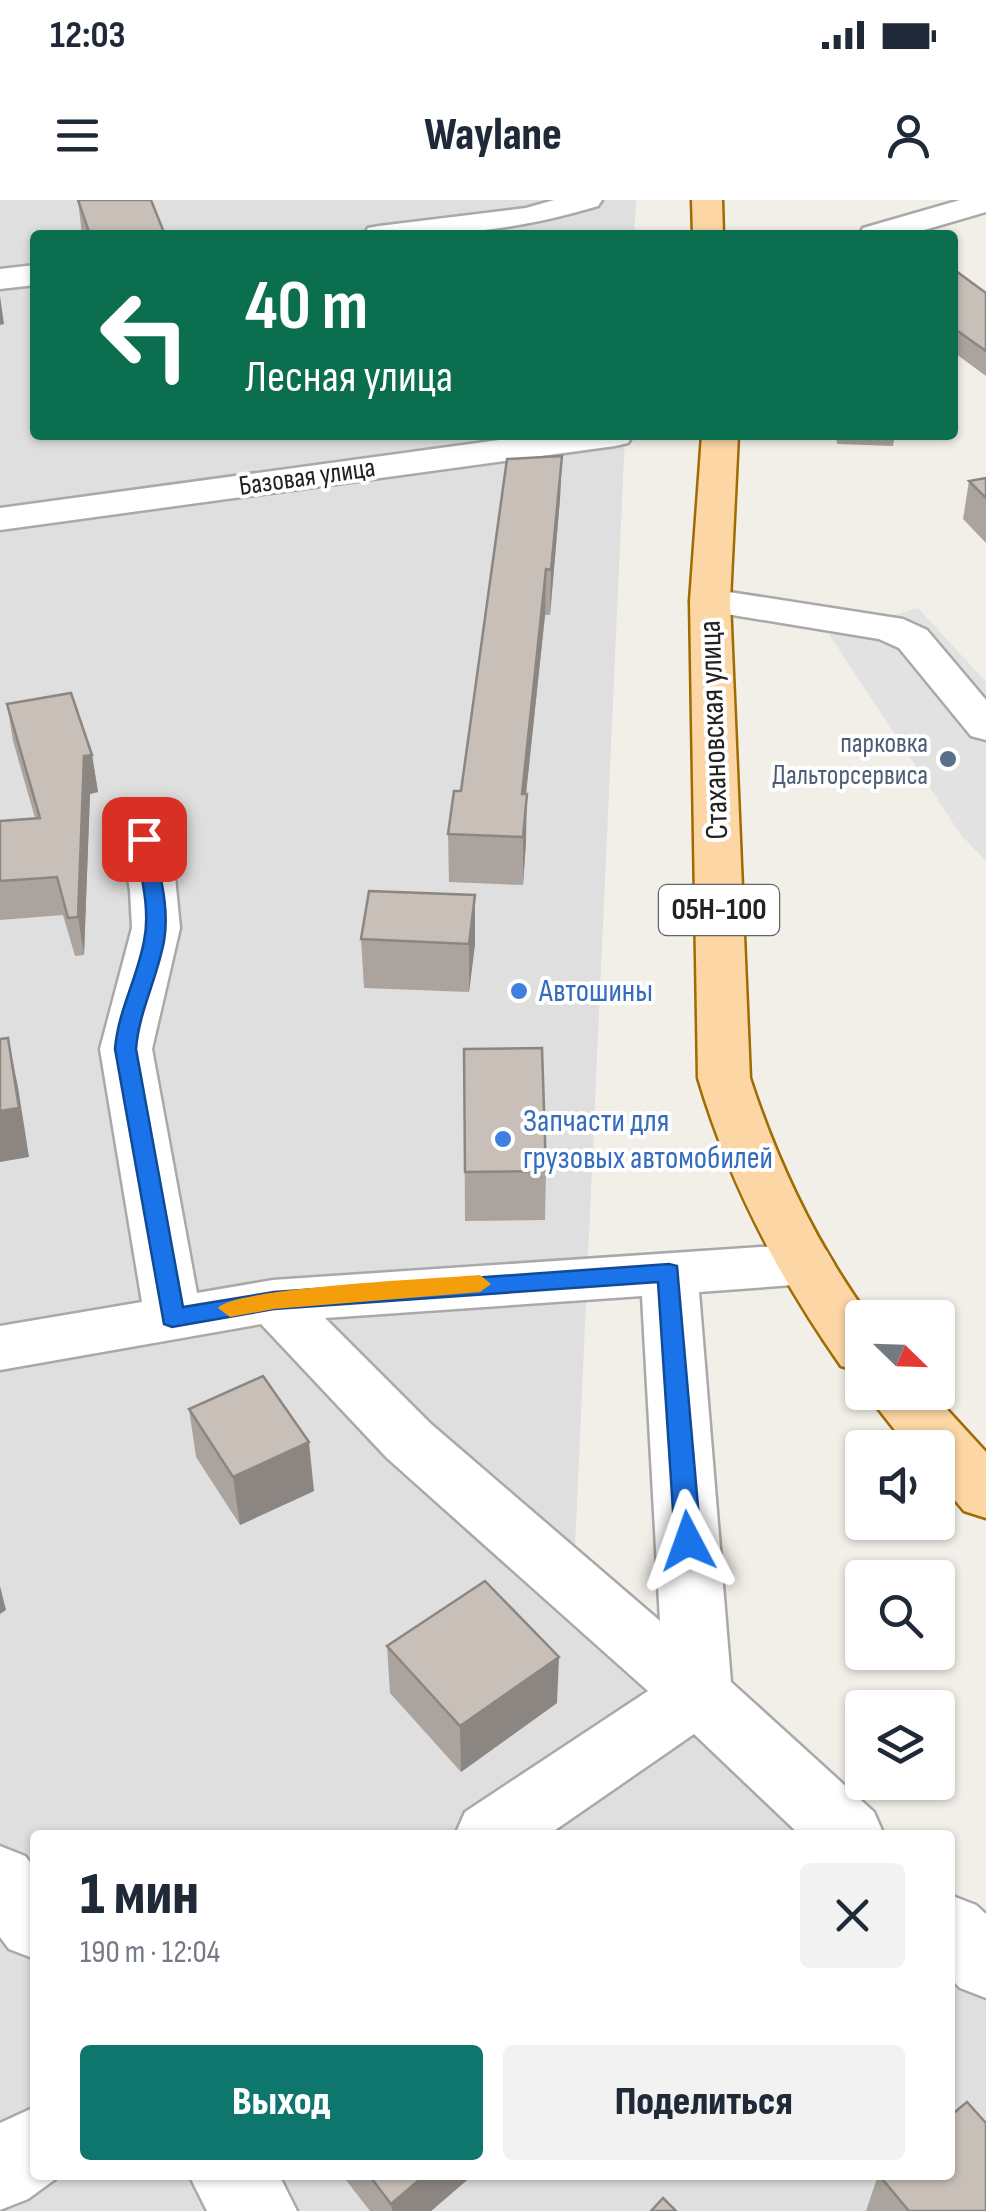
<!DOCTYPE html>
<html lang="ru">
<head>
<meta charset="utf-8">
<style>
  :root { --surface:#fff; --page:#f2f2f3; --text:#1f2937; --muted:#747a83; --accent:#0f766e }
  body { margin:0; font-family:"Sofia Sans Condensed",sans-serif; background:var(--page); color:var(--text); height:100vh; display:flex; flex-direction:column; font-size:38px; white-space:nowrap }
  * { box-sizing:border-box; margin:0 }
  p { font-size:32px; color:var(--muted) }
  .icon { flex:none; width:55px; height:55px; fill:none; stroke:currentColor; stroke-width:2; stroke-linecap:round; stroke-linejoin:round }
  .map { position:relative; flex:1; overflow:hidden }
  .panel { position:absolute; left:30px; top:1630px; width:925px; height:350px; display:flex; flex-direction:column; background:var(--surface); border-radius:10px; box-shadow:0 2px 8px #0004 }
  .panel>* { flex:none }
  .hud { position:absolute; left:30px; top:30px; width:928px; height:210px; border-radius:10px; box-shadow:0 2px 8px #0004; background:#0b6e4f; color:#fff; overflow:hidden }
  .needle { width:65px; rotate:113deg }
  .tools { position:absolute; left:845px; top:1100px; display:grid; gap:20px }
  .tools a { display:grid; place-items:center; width:110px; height:110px; border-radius:10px; background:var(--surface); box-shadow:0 2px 8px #0004; font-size:50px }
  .pin { position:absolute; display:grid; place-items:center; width:85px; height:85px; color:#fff; margin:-42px; border-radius:20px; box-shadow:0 5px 15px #0006 }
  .me { position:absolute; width:110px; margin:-55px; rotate:356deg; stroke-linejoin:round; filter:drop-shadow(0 0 8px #0008) }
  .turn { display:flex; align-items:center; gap:35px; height:210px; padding:0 50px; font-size:45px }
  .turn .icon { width:130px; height:130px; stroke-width:2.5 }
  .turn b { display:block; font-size:70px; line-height:85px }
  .round { display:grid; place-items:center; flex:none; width:105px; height:105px; border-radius:10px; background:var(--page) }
  .head { display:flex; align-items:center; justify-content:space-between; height:170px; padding:0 50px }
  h1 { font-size:60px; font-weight:800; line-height:75px }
  .cta { display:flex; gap:20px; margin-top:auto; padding:20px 50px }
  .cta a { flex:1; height:115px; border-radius:10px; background:var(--accent); color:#fff; font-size:40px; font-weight:800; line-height:115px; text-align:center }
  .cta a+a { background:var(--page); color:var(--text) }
  .status { display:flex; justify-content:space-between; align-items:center; height:70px; padding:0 50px; background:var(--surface); direction:ltr }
  .status svg { height:28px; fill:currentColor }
  header { display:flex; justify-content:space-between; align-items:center; height:130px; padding:0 50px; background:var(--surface); font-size:45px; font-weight:800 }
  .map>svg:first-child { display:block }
  .residential { fill:#e0dfdf }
  .parking { fill:#e2e2e2 }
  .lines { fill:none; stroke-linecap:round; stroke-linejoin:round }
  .minor-casing { stroke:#a9a9a9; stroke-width:5 }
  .major-casing { stroke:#a06b00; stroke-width:5 }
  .minor { fill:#fff; fill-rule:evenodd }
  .major { fill:#fcd6a4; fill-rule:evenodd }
  .wall { fill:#aba49e }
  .shaded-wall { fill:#8b8681 }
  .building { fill:#c7bfb8; stroke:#8b8681; stroke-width:2.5 }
  .route { fill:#1a73e8; stroke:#114b97; stroke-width:2.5 }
  .slow { fill:#f59e0b }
  .service-dot { fill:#5c6f8a; stroke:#fff; stroke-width:4 }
  .shop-dot { fill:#3f7fe0; stroke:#fff; stroke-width:4 }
  .labels { text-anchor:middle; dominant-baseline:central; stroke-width:8; stroke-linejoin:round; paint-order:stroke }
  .far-street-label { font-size:28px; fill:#222; stroke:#fff }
  .far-service-label { font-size:28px; fill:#4e5e75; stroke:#fff; text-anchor:end }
  .shield { fill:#fff; stroke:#646464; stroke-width:2.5 }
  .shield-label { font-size:30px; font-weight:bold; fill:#222 }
  .street-label { font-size:32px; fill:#222; stroke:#fff }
  .shop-label { font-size:32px; fill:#366cbe; stroke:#fff; text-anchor:start }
</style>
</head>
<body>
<div class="status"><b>12:03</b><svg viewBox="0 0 49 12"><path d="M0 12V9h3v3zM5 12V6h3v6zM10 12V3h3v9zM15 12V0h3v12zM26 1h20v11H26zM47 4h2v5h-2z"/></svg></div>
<header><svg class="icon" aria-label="menu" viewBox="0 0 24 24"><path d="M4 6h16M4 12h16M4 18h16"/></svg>Waylane<svg class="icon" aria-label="person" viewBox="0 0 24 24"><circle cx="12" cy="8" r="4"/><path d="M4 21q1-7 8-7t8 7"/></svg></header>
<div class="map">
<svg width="986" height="2011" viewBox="0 0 986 2011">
  <rect width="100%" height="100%" fill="#f2efe9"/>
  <path class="residential" d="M 0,0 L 636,0 L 634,35 L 35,35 L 35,235 L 625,235 L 574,1370 L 864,1635 L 35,1635 L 35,1975 L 950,1975 L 950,1713 L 986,1746 L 986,2011 L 0,2011 Z"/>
  <path class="parking" d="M 918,408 L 986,482 L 986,661 L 961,635 L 829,434 Z"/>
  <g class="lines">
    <defs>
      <path id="minor" d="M 554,0 L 602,0 L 598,6 C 511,32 453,35 364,35 L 368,28 L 379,26 L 526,8 Z
        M 960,0 L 986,0 L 986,12 L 907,35 L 859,35 L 863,28 Z
        M 35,65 L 35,85 L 0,89 L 0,69 Z
        M 536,235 L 633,235 L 628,243 L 615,246 L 0,330 L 0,308 Z
        M 710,389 L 903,419 L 927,430 L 986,500 L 986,540 L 971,536 L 899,448 L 879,439 L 696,409 L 690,401 L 696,393 Z
        M 144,625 L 160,629 L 167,639 L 175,677 L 180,728 L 152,849 L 197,1093 L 273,1080 L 806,1044 L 826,1050 L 834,1064 L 826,1078 L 806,1084 L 699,1092 L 731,1482 L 874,1612 L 884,1635 L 800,1635 L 694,1534 L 548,1635 L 455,1635 L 465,1612 L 648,1491 L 387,1258 L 261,1124 L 0,1170 L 0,1126 L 142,1102 L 100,849 L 132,728 L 130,690 L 121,639 L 128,629 ZM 642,1096 L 660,1421 L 431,1224 L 325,1118 Z
        M 0,1646 L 25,1656 L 35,1668 L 35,1759 L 9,1749 L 0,1737 Z
        M 950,1695 L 976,1705 L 986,1714 L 986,1798 L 960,1788 L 950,1778 Z
        M 35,1907 L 35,1975 L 61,1975 L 28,1999 L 0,2010 L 0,1923 Z
        M 189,1975 L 279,1975 L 297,2011 L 207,2011 Z"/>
      <path id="major" d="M 692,0 L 722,0 L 723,35 L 693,35 Z
        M 702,235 L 738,235 L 730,401 L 750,878 C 778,964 816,1044 870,1118 L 862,1118 L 862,1172 L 841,1166 C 778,1076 729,983 698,878 L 690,401 Z
        M 865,1192 L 931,1192 L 986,1252 L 986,1318 L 964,1311 L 938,1280 L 938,1248 L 909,1248 Z"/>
    </defs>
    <use href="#minor" class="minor-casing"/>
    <use href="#major" class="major-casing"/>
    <use href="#minor" class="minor"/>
    <use href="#major" class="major"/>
  </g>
  <path class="wall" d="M 78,0 L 165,35 L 82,35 Z
    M 952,71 L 986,93 L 986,176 L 952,151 Z
    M 836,235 L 895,235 L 893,246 L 837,244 Z
    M 562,256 L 560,299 L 550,415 L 545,415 L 526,594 L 526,642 L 523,685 L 449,682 L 448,634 Z
    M 986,278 L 986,343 L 963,319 L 969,281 Z
    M 7,504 L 92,555 L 98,592 L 90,594 L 84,755 L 75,756 L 63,715 L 0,720 L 0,621 L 35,618 L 13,541 Z
    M 361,739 L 475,744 L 469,792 L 364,788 Z
    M 464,849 L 546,971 L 545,1020 L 465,1021 Z
    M 189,1209 L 314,1291 L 240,1325 L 196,1257 Z
    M 387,1446 L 557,1503 L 461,1572 L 390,1493 Z
    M 342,1975 L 473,1975 L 431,2011 L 370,2011 Z
    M 878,1975 L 950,1975 L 986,2011 L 866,2011 Z"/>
  <path class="shaded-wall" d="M 0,96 L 4,124 L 0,125 Z
    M 562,256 L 560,299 L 550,415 L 551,370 Z
    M 546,369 L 545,415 L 521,641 L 522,594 Z
    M 92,555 L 98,592 L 90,594 L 84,755 L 78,717 L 84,556 Z
    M 527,594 L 526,642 L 523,685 L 523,637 Z
    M 475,695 L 475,744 L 469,792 L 469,744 Z
    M 8,838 L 18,887 L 29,957 L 0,962 L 0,911 Z
    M 309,1242 L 314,1291 L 240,1325 L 233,1277 Z
    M 0,1386 L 6,1410 L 0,1414 Z
    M 559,1457 L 557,1503 L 461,1572 L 460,1526 Z
    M 425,1975 L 473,1975 L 431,2011 L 392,2011 L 391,2004 Z"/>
  <path class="building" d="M 78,0 L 151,0 L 165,35 L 90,35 Z
    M 952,71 L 956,71 L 986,93 L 986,151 L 952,127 Z
    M 562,256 L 551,370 L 546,369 L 522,594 L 527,594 L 523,637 L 448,634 L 454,591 L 461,591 L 507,259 Z
    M 986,278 L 986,298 L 969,281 Z
    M 71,493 L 92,555 L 84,556 L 78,717 L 68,718 L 57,677 L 0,681 L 0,621 L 40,618 L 7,504 Z
    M 369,691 L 475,695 L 469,744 L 361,739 Z
    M 8,838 L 19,908 L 0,911 L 0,839 Z
    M 542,848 L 546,971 L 465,972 L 464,849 Z
    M 263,1176 L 309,1242 L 233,1277 L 189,1209 Z
    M 485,1381 L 559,1457 L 460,1526 L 387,1446 Z
    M 967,1902 L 986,1923 L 986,2011 L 909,2011 L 879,1975 L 950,1975 L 950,1916 Z
    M 369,1975 L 425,1975 L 391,2004 Z
    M 663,1998 L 676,2011 L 651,2011 Z"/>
  <path class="route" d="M 144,633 L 153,639 C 159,672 170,708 164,741 C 157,779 139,811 136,849 L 183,1107 L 274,1092 L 669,1064 L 677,1066 L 701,1341 L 697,1348 L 688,1351 L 678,1348 L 675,1341 L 658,1082 L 274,1109 L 172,1127 L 164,1124 L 115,849 C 118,811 137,779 144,741 C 151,708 140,672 134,639 Z"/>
  <path class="slow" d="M 480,1075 L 491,1084 L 480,1092 L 274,1109 L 230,1117 L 218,1108 C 231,1088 443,1078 480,1075 Z"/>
  <circle class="service-dot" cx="948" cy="559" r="10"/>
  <g class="shop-dot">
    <circle cx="519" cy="791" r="10"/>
    <circle cx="503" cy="939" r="10"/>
  </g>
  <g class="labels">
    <g class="far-street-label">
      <text transform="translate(307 277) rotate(-8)">Базовая улица</text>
    </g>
    <g class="far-service-label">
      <text x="928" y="543">парковка<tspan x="928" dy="32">Дальторсервиса</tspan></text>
    </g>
    <rect class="shield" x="659" y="685" width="120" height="50" rx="8"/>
    <g class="shield-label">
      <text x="719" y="710">05Н-100</text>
    </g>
    <g class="street-label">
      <text transform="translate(714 530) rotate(-92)">Стахановская улица</text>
    </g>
    <g class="shop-label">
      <text x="539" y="791">Автошины</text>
      <text x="523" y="921">Запчасти для<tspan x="523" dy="37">грузовых автомобилей</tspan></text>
    </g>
  </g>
</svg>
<div class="tools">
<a><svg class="needle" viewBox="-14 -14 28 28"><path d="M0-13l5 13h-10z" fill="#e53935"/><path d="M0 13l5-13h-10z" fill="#747a83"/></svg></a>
<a><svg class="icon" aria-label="sound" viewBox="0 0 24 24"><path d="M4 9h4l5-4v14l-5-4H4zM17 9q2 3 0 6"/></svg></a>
<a><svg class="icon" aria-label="search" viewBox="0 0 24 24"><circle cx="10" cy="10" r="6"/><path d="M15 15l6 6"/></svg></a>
<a><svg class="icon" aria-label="layers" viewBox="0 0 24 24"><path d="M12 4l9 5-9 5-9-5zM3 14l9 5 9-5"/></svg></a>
</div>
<div class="pin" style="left:144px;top:639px;background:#d93025"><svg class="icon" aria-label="arrive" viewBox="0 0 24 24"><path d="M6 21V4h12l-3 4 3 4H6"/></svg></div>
<svg class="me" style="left:688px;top:1341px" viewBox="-20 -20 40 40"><path d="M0-17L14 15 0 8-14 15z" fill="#1a73e8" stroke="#fff" stroke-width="4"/></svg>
<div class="hud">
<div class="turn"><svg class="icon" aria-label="left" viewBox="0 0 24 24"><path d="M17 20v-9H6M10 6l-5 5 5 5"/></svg><div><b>40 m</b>Лесная улица</div></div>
</div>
<section class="panel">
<div class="head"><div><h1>1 мин</h1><p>190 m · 12:04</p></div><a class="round"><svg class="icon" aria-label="close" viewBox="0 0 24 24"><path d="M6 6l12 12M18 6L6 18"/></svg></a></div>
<div class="cta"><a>Выход</a><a>Поделиться</a></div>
</section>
</div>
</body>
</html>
